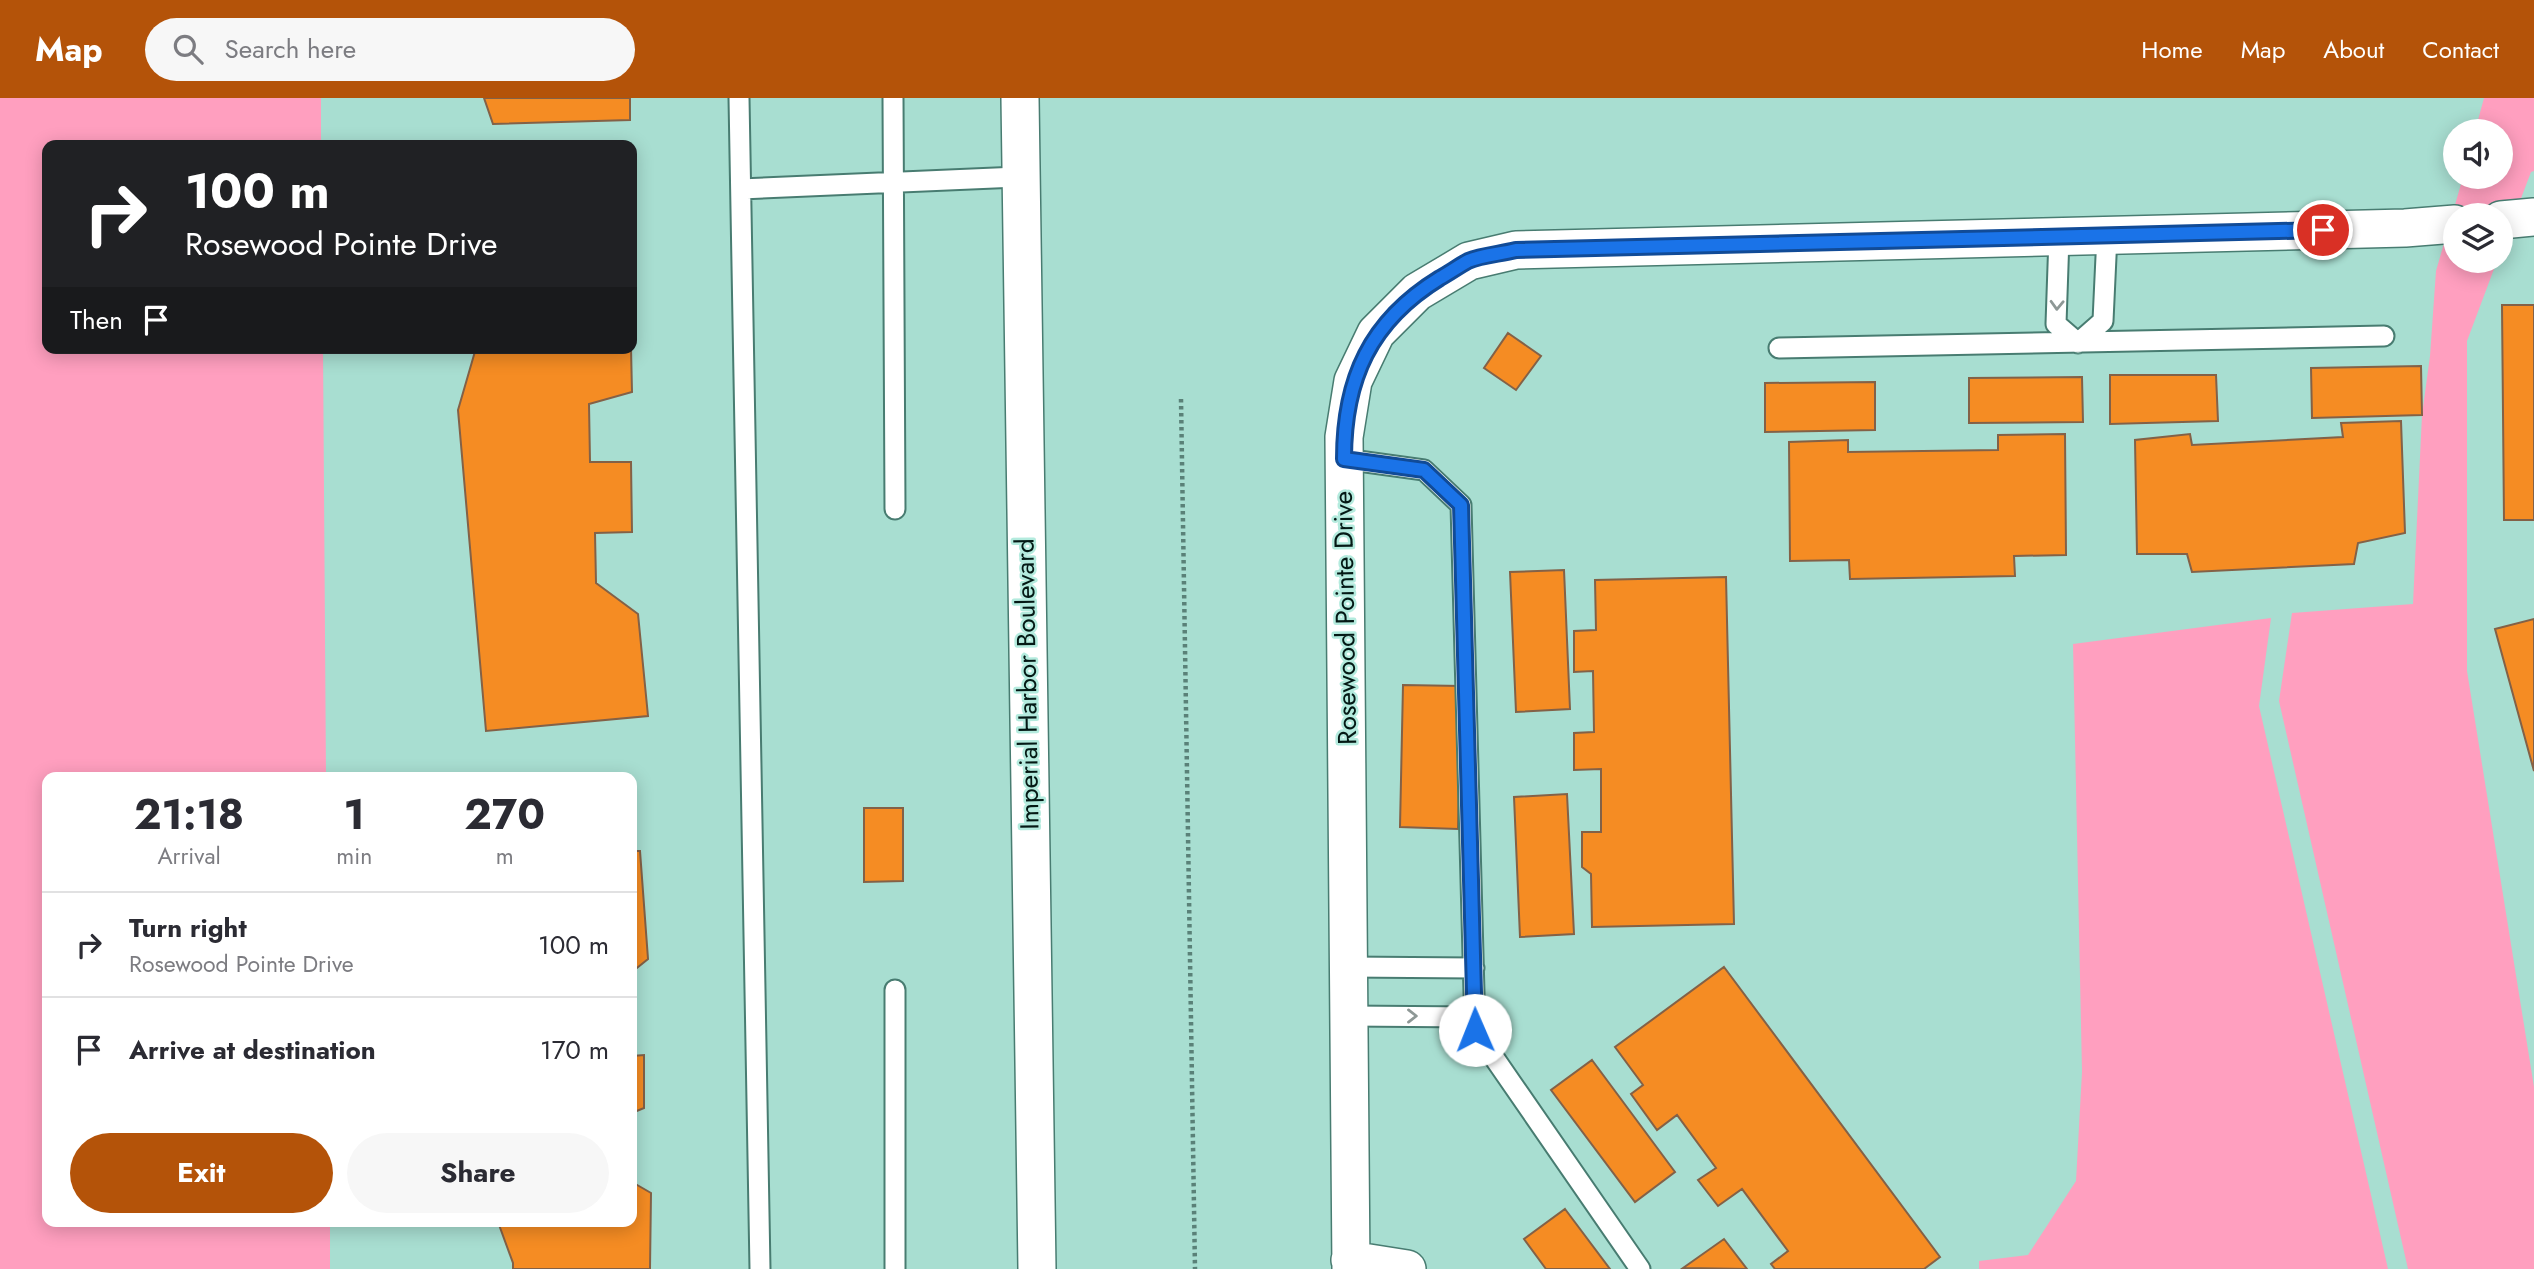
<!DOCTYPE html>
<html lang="en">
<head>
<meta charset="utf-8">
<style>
  :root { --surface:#fff; --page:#f7f7f7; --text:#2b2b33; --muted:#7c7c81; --line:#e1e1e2; --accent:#b45309 }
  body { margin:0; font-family:Jost,sans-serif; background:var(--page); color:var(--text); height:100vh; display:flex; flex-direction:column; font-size:26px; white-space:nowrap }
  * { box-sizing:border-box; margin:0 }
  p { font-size:23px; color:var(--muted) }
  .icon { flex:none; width:38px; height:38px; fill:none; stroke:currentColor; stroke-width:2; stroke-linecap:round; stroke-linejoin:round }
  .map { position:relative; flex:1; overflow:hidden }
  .details { position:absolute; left:42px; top:674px; width:595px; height:455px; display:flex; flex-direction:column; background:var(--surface); border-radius:14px; box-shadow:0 4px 18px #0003 }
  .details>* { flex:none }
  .banner { position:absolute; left:42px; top:42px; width:595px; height:214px; border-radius:14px; box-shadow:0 4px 18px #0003; background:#202124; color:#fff; overflow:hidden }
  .controls { position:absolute; left:2443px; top:21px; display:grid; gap:14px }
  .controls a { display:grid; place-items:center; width:70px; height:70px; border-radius:50%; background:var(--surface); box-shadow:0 4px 18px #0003; font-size:35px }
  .pin { position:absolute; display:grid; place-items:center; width:60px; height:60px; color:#fff; margin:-30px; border:4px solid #fff; border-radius:50%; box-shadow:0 2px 7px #0007 }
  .me { position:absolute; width:77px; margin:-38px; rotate:359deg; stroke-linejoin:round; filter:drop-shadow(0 0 5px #0008) }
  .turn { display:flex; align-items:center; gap:24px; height:147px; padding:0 28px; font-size:32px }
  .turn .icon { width:91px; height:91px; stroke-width:2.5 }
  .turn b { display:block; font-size:49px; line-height:60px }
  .then { display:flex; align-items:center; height:66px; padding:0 28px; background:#0003; gap:14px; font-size:26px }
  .eta { display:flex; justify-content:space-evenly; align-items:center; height:119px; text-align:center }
  .eta b { font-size:42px; font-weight:700; line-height:49px }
  .action { display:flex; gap:14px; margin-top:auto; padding:14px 28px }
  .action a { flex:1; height:80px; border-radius:42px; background:var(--accent); color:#fff; font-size:28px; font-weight:700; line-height:80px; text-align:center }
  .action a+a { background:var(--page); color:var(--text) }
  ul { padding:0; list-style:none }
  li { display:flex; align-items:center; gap:21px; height:105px; padding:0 28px; border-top:2px solid var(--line) }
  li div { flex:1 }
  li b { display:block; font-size:26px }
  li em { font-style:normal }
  header { display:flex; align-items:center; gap:42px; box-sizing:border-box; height:98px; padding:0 35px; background:var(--accent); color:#fff }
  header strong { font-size:33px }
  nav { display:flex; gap:38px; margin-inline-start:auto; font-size:24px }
  .search { width:490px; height:63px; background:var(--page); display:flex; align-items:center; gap:18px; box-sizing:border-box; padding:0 24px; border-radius:38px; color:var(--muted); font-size:26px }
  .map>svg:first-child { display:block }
  .green { fill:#ff9fbf }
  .building { fill:#f58c23; stroke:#836147; stroke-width:2 }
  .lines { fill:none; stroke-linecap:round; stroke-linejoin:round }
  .lane-casing { stroke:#487c71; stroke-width:23 }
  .street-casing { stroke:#487c71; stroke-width:40 }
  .path { stroke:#5a8178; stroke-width:4.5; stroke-dasharray:3.5 3.5; stroke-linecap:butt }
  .lane { stroke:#fff; stroke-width:19 }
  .street { stroke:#fff; stroke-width:37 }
  .oneway { stroke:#8e9896 }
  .route-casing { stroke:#114b97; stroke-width:18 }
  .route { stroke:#1a73e8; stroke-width:12 }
  .labels { text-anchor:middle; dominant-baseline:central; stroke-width:5; stroke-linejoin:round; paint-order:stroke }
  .street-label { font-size:26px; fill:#041915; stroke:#b4ebde }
</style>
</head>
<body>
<header>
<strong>Map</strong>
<div class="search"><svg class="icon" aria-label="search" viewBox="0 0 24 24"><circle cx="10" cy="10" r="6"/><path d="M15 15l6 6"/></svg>Search here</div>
<nav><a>Home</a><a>Map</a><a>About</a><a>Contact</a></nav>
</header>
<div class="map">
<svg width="2534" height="1171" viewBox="0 0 2534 1171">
  <rect width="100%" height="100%" fill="#a8ded1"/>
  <path class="green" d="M 0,0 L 321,0 L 321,47 L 47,47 L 47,250 L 323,250 L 326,679 L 47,679 L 47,1124 L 330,1124 L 330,1171 L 0,1171 Z
    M 2484,0 L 2534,0 L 2534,73 L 2531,74 L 2501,153 L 2501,117 L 2455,117 L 2455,163 L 2497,163 L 2467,243 L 2467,573 L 2534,989 L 2534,1171 L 2408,1171 L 2279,603 L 2292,515 L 2413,506 L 2422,317 L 2430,258 L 2436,173 L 2463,79 L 2501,79 L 2501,33 L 2475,33 Z
    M 2271,520 L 2259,608 L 2388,1171 L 1979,1171 L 1979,1163 L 2028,1157 L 2076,1083 L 2082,974 L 2073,546 Z"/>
  <path class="building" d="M 484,0 L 630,0 L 630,22 L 493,26 Z
    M 2502,207 L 2534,207 L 2534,422 L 2504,422 Z
    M 1508,235 L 1541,258 L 1516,292 L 1484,270 Z
    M 476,250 L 631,250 L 632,294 L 589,306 L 590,364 L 631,364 L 632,434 L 595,435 L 596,485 L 638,516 L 648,618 L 486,633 L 458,312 Z
    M 2421,268 L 2422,317 L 2312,320 L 2311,270 Z
    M 2110,277 L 2216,277 L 2218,323 L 2110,326 Z
    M 2082,279 L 2083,324 L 1969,325 L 1969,280 Z
    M 1875,284 L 1875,332 L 1765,334 L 1765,285 Z
    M 2401,323 L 2405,435 L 2358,445 L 2354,466 L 2192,474 L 2187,456 L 2137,456 L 2135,342 L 2190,336 L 2192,347 L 2343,339 L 2341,325 Z
    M 2065,336 L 2066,457 L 2014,458 L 2015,478 L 1850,481 L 1849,462 L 1790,463 L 1789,344 L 1848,342 L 1848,354 L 1998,352 L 1998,337 Z
    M 1564,472 L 1570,611 L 1516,614 L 1510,474 Z
    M 1726,479 L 1734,826 L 1592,829 L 1591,776 L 1582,769 L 1582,734 L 1601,734 L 1601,671 L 1574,672 L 1574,635 L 1594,634 L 1593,573 L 1574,574 L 1574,533 L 1596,532 L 1595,482 Z
    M 2534,521 L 2534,673 L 2495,531 Z
    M 1403,587 L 1461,588 L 1458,731 L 1400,729 Z
    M 1567,696 L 1574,836 L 1520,839 L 1514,699 Z
    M 864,710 L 903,710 L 903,783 L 864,784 Z
    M 632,753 L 640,753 L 648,861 L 632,874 Z
    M 1724,869 L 1940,1159 L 1924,1171 L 1775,1171 L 1771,1166 L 1788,1153 L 1742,1091 L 1718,1108 L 1698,1082 L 1716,1070 L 1677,1017 L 1657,1032 L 1631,996 L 1643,987 L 1615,949 Z
    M 644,957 L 644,1010 L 632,1015 L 632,958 Z
    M 1592,962 L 1675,1074 L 1635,1104 L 1551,992 Z
    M 632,1084 L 651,1095 L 650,1171 L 513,1171 L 513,1165 L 498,1124 L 632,1124 Z
    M 1565,1111 L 1610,1171 L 1546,1171 L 1524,1141 Z
    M 1724,1141 L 1747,1171 L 1683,1170 Z"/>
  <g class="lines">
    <defs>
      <path id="lane" d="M 739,0 L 760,1171
        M 893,0 L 895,411
        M 741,91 L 1020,79
        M 2059,139 L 2056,226 L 2078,245 L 2103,223 L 2107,137
        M 1779,250 L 2384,238
        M 1344,361 L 1424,372 L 1461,407 L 1475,932 L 1640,1171
        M 1348,869 L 1474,870
        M 895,892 L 895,1171
        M 1348,918 L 1475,919"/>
      <path id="street" d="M 1020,0 L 1037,1171
        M 2501,122 L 2534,119
        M 1350,1162 L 1407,1171
        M 1351,1171 L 1344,339 L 1353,283 L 1376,235 L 1417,194 L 1469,163 L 1516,152 L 2405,130 L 2455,126"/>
    </defs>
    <use href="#lane" class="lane-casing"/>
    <use href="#street" class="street-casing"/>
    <path class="path" d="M 1181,301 L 1195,1171"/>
    <use href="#lane" class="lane"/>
    <use href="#street" class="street"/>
  </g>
  <defs><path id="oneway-chevron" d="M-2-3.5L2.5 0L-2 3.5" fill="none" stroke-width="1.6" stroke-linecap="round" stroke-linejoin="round" transform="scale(1.75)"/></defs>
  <g class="oneway">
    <use href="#oneway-chevron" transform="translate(2057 207) rotate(92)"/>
    <use href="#oneway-chevron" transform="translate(1412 918)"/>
  </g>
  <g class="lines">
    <defs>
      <path id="route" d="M 1475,932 L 1461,407 L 1424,372 L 1344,361 C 1344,281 1370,223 1440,180 C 1449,175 1459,168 1468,163 C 1482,157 1501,156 1516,152 L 2323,132"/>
    </defs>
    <use href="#route" class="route-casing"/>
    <use href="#route" class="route"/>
  </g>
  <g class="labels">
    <g class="street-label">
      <text transform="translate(1345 520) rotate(-91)">Rosewood Pointe Drive</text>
      <text transform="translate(1027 586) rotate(-91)">Imperial Harbor Boulevard</text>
    </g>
  </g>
</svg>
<div class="controls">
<a><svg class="icon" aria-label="sound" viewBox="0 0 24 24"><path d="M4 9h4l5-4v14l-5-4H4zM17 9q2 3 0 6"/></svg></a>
<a><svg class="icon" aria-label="layers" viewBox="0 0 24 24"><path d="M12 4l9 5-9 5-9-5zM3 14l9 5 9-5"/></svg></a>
</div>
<div class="pin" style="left:2323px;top:132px;background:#d93025"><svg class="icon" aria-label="arrive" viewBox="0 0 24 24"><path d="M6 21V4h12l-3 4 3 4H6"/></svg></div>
<svg class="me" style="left:1475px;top:932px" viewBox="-20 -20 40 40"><circle r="19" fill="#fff"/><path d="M0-13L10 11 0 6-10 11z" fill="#1a73e8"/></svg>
<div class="banner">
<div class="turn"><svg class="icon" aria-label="right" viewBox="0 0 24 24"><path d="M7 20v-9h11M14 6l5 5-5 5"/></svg><div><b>100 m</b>Rosewood Pointe Drive</div></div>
<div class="then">Then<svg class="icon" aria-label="arrive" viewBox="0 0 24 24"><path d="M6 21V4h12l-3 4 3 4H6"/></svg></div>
</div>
<section class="details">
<div class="eta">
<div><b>21:18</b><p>Arrival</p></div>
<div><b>1</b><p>min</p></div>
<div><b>270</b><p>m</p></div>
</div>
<ul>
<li><svg class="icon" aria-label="right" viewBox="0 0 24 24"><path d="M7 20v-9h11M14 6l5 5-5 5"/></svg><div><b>Turn right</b><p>Rosewood Pointe Drive</p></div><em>100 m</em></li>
<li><svg class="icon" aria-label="arrive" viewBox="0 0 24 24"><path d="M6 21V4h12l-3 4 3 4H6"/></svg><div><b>Arrive at destination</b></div><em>170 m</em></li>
</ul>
<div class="action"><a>Exit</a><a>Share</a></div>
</section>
</div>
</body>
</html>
